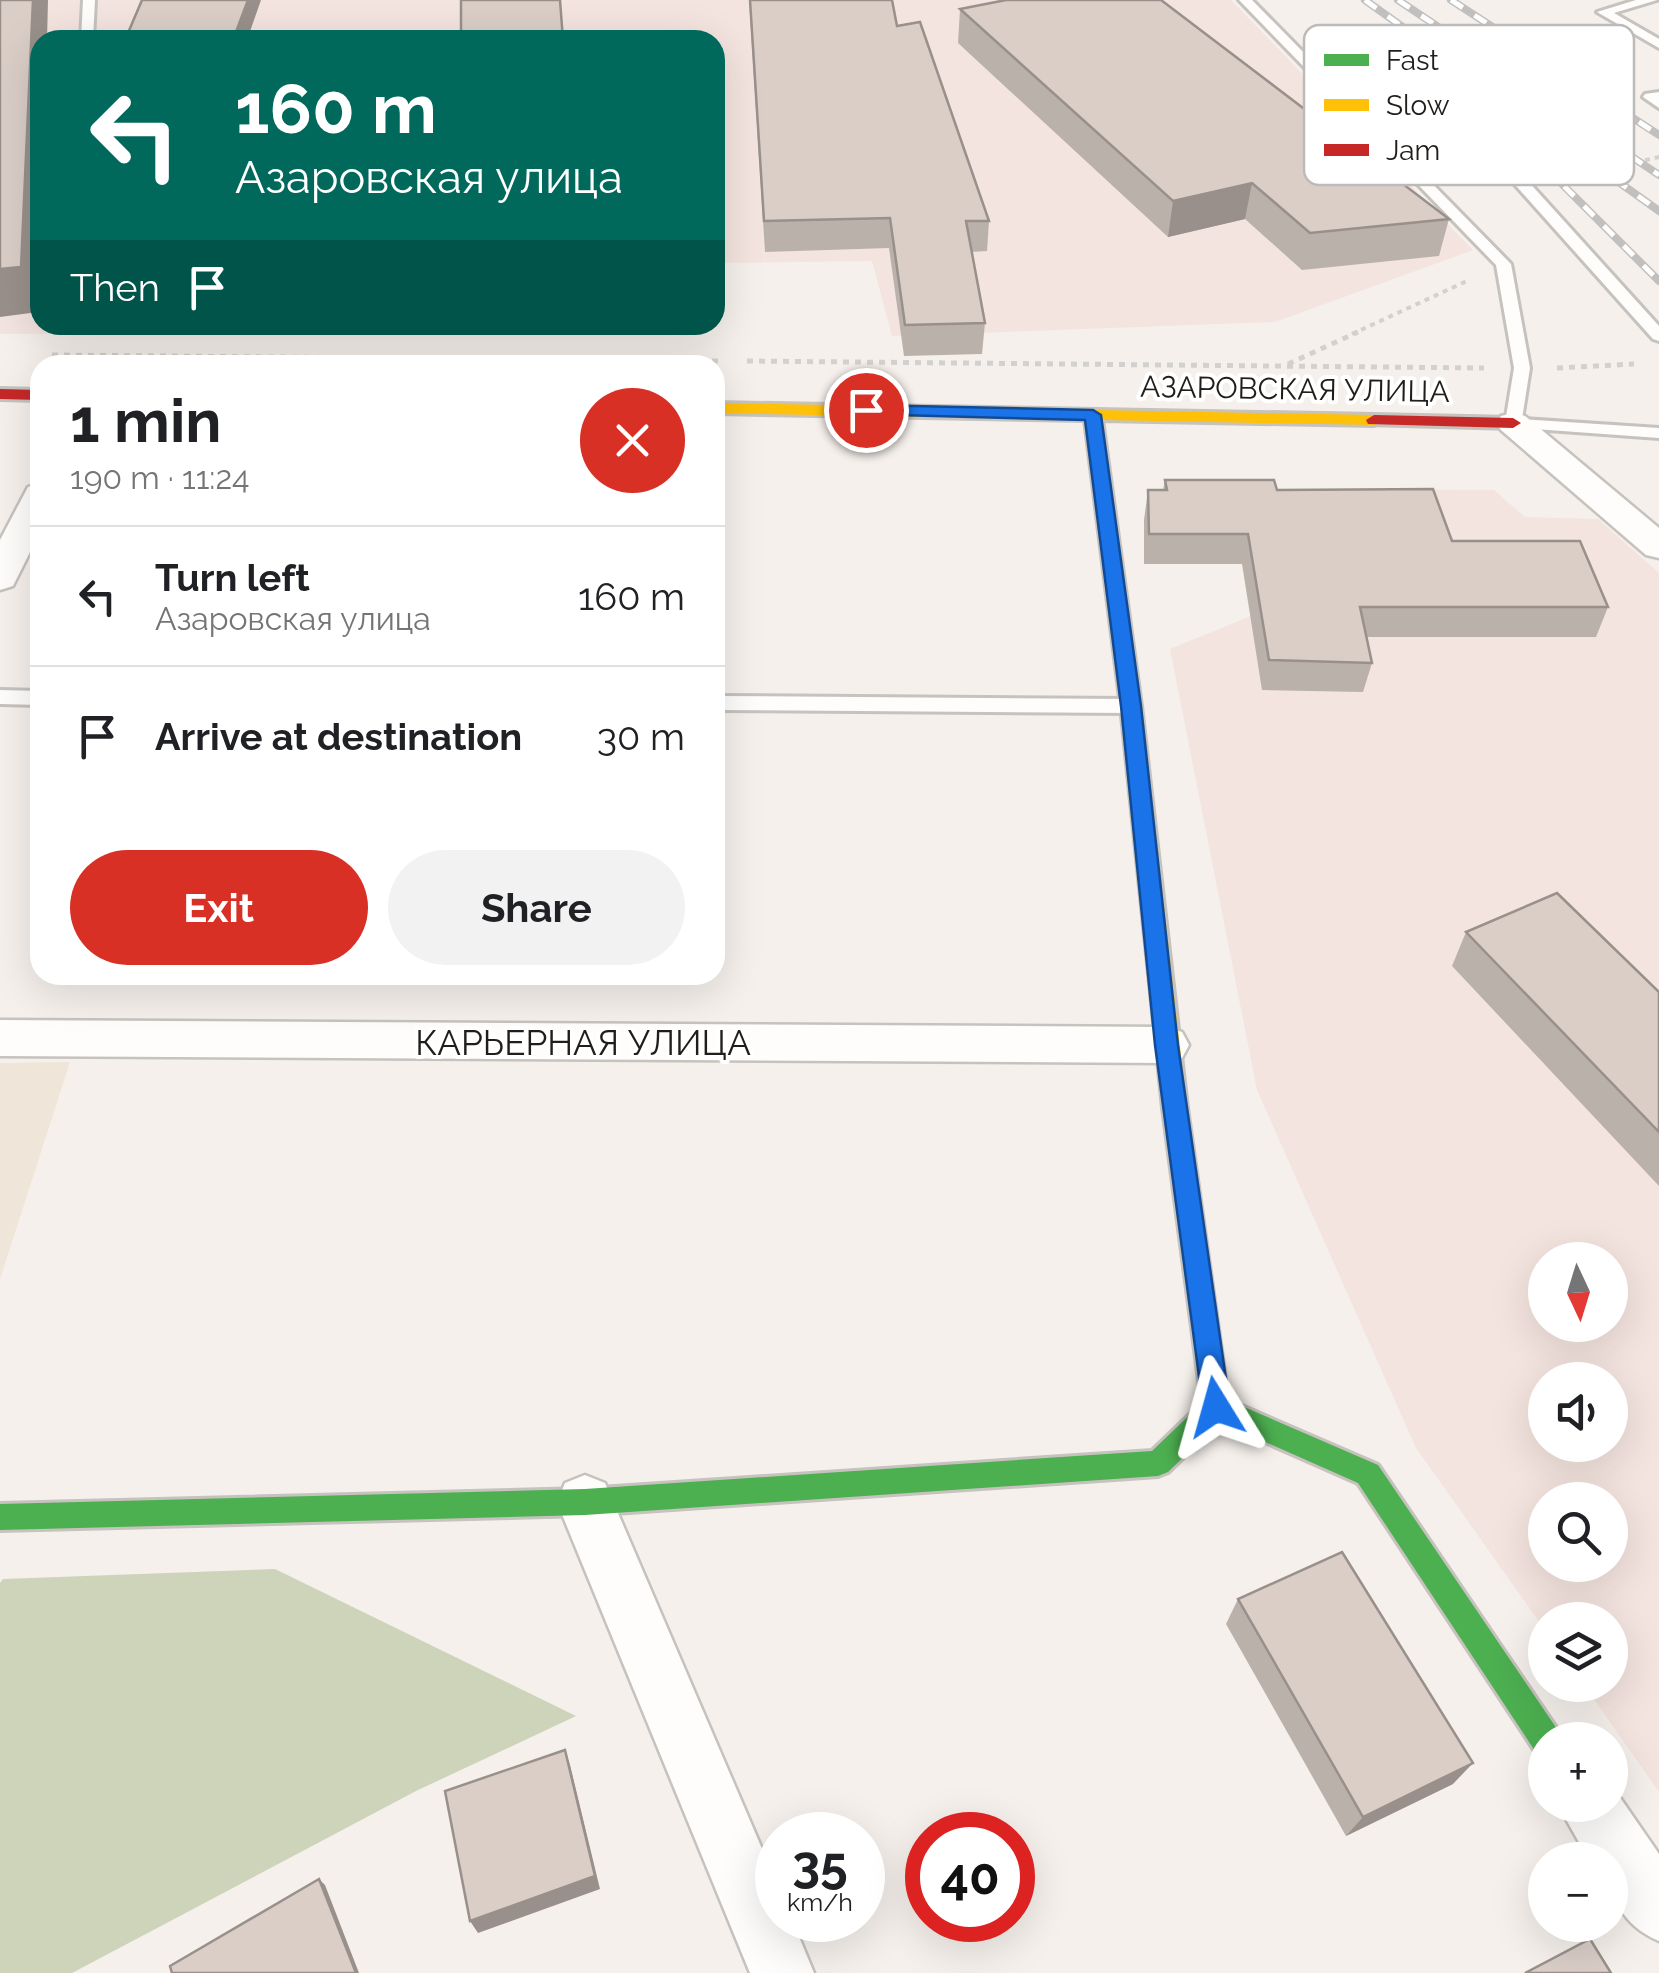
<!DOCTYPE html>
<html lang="en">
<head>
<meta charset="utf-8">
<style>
  :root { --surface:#fff; --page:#f2f2f2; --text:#202124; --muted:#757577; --line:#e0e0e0; --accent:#d93025 }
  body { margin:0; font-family:Raleway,sans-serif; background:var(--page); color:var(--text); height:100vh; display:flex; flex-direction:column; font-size:38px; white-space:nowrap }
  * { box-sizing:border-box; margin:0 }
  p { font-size:32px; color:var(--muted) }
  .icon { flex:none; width:55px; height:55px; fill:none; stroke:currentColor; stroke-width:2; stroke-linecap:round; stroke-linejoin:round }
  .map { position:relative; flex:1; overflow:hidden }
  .side { position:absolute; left:30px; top:355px; width:695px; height:630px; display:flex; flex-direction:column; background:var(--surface); border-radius:30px; box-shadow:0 10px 40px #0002 }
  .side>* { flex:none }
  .hud { position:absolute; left:30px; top:30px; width:695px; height:305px; border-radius:30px; box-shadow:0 10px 40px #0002; background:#00695c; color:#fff; overflow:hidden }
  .needle { width:65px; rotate:176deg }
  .controls { position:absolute; left:1528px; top:1242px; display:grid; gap:20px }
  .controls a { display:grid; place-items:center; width:100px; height:100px; border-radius:50%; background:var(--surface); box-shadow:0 10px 40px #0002; font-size:50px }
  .speed { position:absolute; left:755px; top:1812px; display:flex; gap:20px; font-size:50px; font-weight:700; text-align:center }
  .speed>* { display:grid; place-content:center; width:130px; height:130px; border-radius:50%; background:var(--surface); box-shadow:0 10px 40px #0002; line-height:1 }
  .speed small { font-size:25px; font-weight:400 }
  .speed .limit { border:15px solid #d22; background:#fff; color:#111 }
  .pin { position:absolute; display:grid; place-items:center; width:85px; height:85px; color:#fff; margin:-42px; border:5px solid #fff; border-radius:50%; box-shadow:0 2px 10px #0007 }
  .me { position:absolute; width:110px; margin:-55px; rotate:352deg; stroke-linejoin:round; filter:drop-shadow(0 0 8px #0008) }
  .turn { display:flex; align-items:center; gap:35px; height:210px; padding:0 40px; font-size:45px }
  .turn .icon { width:130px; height:130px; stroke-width:2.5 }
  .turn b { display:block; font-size:70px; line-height:85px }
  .then { display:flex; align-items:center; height:95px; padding:0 40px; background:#0003; gap:20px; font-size:38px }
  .round { display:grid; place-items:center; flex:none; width:105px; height:105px; border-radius:52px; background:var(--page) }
  .summary { display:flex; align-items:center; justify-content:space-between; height:170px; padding:0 40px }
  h1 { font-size:60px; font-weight:700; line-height:75px }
  .primary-button { display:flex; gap:20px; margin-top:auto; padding:20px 40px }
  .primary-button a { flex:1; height:115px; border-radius:60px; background:var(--accent); color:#fff; font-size:40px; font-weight:700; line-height:115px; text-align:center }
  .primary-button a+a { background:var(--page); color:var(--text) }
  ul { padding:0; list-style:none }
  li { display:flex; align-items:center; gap:30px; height:140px; padding:0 40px; border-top:2px solid var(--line) }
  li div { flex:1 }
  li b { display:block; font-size:38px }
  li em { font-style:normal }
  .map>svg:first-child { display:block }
  .industrial { fill:#f4e4df; fill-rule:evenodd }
  .education { fill:#efe6d9 }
  .forest { fill:#cdd4b9 }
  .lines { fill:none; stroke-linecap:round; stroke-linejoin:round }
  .lane-casing { stroke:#c6c2be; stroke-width:6 }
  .street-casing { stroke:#c6c2be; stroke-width:5 }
  .fast-casing { stroke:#c6c2be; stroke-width:6 }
  .slow-casing { stroke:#c6c2be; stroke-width:6 }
  .jam-casing { stroke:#c6c2be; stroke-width:6 }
  .path-far1 { stroke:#d2d1cf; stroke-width:4; stroke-dasharray:5 5; stroke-linecap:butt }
  .path { stroke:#d2d1cf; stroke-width:5; stroke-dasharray:6 6; stroke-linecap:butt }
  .lane { fill:#fefdfc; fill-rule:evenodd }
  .street { fill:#fefdfc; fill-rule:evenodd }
  .fast { fill:#4caf50; fill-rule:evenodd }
  .slow { fill:#ffc107; fill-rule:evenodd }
  .jam { fill:#c62828; fill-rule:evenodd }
  .rail-casing { stroke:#c1c0bf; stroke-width:8 }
  .rail { stroke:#fff; stroke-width:5; stroke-dasharray:14; stroke-linecap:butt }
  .wall { fill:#bbb1ab }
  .shaded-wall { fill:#99908b }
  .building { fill:#dacec7; stroke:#99908b; stroke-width:2.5 }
  .route { fill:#1a73e8; stroke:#114b97; stroke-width:2.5 }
  .labels { text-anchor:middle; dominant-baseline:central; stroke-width:8; stroke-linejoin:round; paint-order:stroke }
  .far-street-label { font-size:30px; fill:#201d1a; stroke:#fff }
  .street-label { font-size:35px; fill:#201d1a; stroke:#fff }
  .key { fill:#fff; stroke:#bcbbba; stroke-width:2.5 }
  .key-label { font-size:28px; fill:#201d1a }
</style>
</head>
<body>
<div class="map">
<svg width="1659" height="1973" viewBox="0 0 1659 1973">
  <rect width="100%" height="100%" fill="#f5f0eb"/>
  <path class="industrial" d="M 0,0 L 1231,0 L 1473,250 L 1275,322 L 892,336 L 872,261 L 715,263 L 715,40 L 40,40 L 40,325 L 72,325 L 67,334 L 0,334 Z
    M 1278,489 L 1494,490 L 1525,517 L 1598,519 L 1659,573 L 1659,1792 L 1584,1685 L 1610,1685 L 1610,1620 L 1545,1620 L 1545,1630 L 1416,1448 L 1257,1090 L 1170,649 L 1307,593 ZM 1545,1260 L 1610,1260 L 1610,1325 L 1545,1325 ZM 1545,1380 L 1610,1380 L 1610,1445 L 1545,1445 ZM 1545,1500 L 1610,1500 L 1610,1565 L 1545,1565 Z"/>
  <path class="education" d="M 70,1062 L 0,1279 L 0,1063 Z"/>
  <path class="forest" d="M 275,1569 L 576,1716 L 416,1791 L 72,1973 L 0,1973 L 0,1583 L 3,1579 Z"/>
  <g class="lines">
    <defs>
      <path id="lane" d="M 83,0 L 95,0 L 93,40 L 81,40 Z
        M 1239,0 L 1252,0 L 1511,264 L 1530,368 L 1522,419 L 1659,428 L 1659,438 L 1507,427 L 1505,423 L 1514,368 L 1496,265 Z
        M 1636,0 L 1657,0 L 1614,13 L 1659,39 L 1659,48 L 1597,12 Z
        M 1659,92 L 1659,108 L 1643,97 L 1645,94 Z
        M 1450,106 L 1460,106 L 1659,326 L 1659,341 L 1653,339 L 1450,112 Z
        M 0,690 L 40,691 L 40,705 L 0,704 Z
        M 715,696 L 1131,699 L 1141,706 L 1131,713 L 715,710 Z"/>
      <path id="street" d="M 1513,413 L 1525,416 L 1659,528 L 1659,558 L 1646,555 L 1501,430 L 1496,423 L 1501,416 Z
        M 40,483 L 40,532 L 13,586 L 0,590 L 0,540 L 28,487 Z
        M 0,1020 L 1166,1027 L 1182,1032 L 1189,1045 L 1182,1058 L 1166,1063 L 0,1056 Z
        M 585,1475 L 605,1483 L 778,1886 L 778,1920 L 792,1920 L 814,1973 L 750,1973 L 557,1502 L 565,1483 Z
        M 1610,1783 L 1659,1854 L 1659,1941 C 1622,1925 1610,1899 1610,1860 L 1589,1860 L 1558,1805 L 1610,1805 Z"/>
      <path id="fast" d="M 1175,1098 L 1183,1101 L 1187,1108 L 1228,1400 L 1378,1465 L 1557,1729 L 1561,1740 L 1545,1740 L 1545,1755 L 1535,1751 L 1358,1483 L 1220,1422 L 1168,1472 L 1158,1476 L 585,1515 L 0,1530 L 0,1504 L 585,1489 L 1152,1451 L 1202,1403 L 1163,1108 L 1167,1101 Z"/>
      <path id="slow" d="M 715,403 L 1374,415 L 1382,420 L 1374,425 L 1102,420 L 1141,706 L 1187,1108 L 1183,1115 L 1175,1118 L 1167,1115 L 1163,1108 L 1121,706 L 1085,420 L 715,413 Z"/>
      <path id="jam" d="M 0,389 L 40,390 L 40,400 L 0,399 Z
        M 1374,415 L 1513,418 L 1521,423 L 1513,428 L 1368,424 L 1366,420 Z"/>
    </defs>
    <use href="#lane" class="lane-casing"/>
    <use href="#street" class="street-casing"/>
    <use href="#fast" class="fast-casing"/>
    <use href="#slow" class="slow-casing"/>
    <use href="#jam" class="jam-casing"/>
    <path class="path-far1" d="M 1567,178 L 1659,157
      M 1352,334 L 1467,281"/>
    <path class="path" d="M 52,355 L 719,361
      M 747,361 L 1484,368
      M 1288,364 L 1358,332
      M 1557,368 L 1634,364"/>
    <use href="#lane" class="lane"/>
    <use href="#street" class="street"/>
    <use href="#fast" class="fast"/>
    <use href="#slow" class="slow"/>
    <use href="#jam" class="jam"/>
    <defs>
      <path id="rail" d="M 1365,0 L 1659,211
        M 1398,0 L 1659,175
        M 1451,0 L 1659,135
        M 1416,58 L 1558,180 L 1659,281
        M 1542,142 L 1571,169"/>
    </defs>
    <use href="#rail" class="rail-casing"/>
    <use href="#rail" class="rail"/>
  </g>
  <path class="wall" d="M 749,0 L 892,0 L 897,26 L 989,221 L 987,251 L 971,252 L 985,323 L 982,354 L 904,356 L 889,248 L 765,252 Z
    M 960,9 L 1449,219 L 1439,256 L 1302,270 L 1245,219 L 1168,237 L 958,43 Z
    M 1165,480 L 1277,490 L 1452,541 L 1608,607 L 1596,637 L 1366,637 L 1372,663 L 1363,692 L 1262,690 L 1242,564 L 1144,564 L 1144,520 L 1148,490 L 1163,490 Z
    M 1466,932 L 1659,992 L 1659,1186 L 1452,966 Z
    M 1238,1599 L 1453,1784 L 1346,1836 L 1226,1624 Z"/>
  <path class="shaded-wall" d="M 33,0 L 48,0 L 47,40 L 40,40 L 40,241 L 38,312 L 0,317 L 0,269 Z
    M 248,0 L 261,0 L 247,40 L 233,40 Z
    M 1252,183 L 1245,219 L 1168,237 L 1173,201 Z
    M 565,1750 L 570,1765 L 600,1889 L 478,1933 L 470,1921 Z
    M 1473,1763 L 1453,1784 L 1346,1836 L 1363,1817 Z
    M 319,1879 L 325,1885 L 359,1973 L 356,1973 Z"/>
  <path class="building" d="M 0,0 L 33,0 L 21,267 L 0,269 Z
    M 142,0 L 248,0 L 233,40 L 125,40 Z
    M 461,0 L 560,0 L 563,40 L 461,40 Z
    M 750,0 L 892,0 L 897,26 L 920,22 L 989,221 L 966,221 L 985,323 L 905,325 L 890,218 L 764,221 Z
    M 1006,0 L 1161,0 L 1449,219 L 1310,233 L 1252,183 L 1173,201 L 960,9 Z
    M 1165,480 L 1274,480 L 1277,490 L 1433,489 L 1452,541 L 1580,541 L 1608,607 L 1360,607 L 1372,663 L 1269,660 L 1248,534 L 1149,534 L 1148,490 L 1167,490 Z
    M 1557,893 L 1659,992 L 1659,1132 L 1466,932 Z
    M 1342,1552 L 1473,1763 L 1363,1817 L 1238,1599 Z
    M 565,1750 L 595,1876 L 470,1921 L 445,1791 Z
    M 319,1879 L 356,1973 L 172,1973 L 170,1966 Z
    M 1590,1939 L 1611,1973 L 1525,1973 Z"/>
  <path class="route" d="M 866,405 L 1093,410 L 1101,415 L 1141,706 L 1178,1045 L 1230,1407 L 1226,1416 L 1216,1420 L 1207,1416 L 1203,1407 L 1155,1045 L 1121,706 L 1085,420 L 860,414 L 858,410 Z"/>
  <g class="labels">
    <g class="far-street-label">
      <text transform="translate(1295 389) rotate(1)">АЗАРОВСКАЯ УЛИЦА</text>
    </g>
    <g class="street-label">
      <text x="583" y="1042">КАРЬЕРНАЯ УЛИЦА</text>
    </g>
  </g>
  <rect x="1304" y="25" width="330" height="160" rx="15" class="key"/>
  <rect x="1324" y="54" width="45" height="12" fill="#4caf50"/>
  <rect x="1324" y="99" width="45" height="12" fill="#ffc107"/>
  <rect x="1324" y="144" width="45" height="12" fill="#c62828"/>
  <g class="key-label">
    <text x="1386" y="70">Fast</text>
    <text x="1386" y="115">Slow</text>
    <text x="1386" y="160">Jam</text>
  </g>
</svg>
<div class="controls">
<a><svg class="needle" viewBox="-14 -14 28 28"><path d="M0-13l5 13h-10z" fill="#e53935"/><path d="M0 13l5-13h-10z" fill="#757577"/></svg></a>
<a><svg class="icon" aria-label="sound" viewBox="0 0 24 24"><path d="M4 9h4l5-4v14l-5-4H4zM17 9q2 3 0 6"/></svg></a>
<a><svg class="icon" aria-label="search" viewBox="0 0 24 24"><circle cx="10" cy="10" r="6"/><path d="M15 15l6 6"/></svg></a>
<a><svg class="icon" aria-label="layers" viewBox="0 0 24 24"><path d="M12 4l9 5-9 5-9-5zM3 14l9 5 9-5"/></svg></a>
<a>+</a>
<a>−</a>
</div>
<div class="speed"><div>35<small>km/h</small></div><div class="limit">40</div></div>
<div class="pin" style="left:866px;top:410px;background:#d93025"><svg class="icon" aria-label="arrive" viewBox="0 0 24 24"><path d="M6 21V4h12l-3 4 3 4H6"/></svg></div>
<svg class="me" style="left:1216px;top:1407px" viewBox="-20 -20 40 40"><path d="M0-17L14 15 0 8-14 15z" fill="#1a73e8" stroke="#fff" stroke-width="4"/></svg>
<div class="hud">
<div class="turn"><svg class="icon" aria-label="left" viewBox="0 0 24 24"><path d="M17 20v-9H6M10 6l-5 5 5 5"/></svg><div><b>160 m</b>Азаровская улица</div></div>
<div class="then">Then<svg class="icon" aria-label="arrive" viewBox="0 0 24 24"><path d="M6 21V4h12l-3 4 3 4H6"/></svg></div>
</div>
<section class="side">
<div class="summary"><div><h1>1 min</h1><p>190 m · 11:24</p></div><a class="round" style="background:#d93025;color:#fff"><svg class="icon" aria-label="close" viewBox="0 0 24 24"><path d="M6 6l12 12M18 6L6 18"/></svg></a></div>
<ul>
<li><svg class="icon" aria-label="left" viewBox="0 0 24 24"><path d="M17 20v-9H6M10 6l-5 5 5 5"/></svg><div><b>Turn left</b><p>Азаровская улица</p></div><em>160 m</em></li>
<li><svg class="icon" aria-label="arrive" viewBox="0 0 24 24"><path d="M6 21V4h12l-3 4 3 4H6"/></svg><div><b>Arrive at destination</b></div><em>30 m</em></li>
</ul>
<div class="primary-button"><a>Exit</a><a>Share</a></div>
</section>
</div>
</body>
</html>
